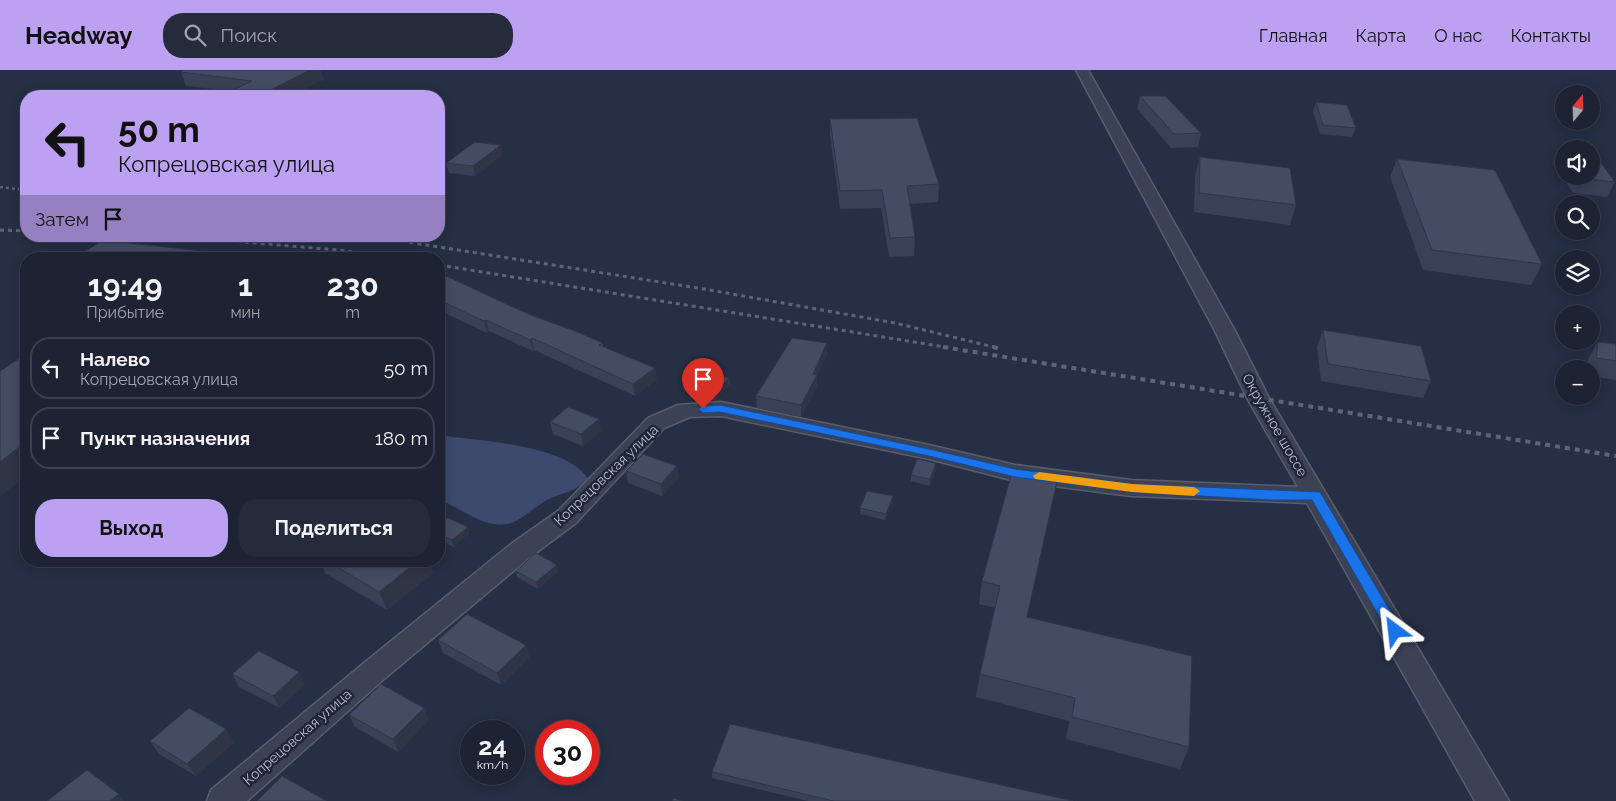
<!DOCTYPE html>
<html lang="ru">
<head>
<meta charset="utf-8">
<style>
  :root { --surface:#1d2333; --page:#252b3b; --text:#f1f3f6; --muted:#a0a4ac; --line:#3b404e; --accent:#bca0f2 }
  body { margin:0; font-family:Raleway,sans-serif; background:var(--page); color:var(--text); height:100vh; display:flex; flex-direction:column; font-size:19px; white-space:nowrap }
  * { box-sizing:border-box; margin:0 }
  p { font-size:16px; color:var(--muted) }
  .icon { flex:none; width:28px; height:28px; fill:none; stroke:currentColor; stroke-width:2; stroke-linecap:round; stroke-linejoin:round }
  .map { position:relative; flex:1; overflow:hidden }
  .details { position:absolute; left:20px; top:182px; width:425px; height:315px; display:flex; flex-direction:column; background:var(--surface); border-radius:20px; box-shadow:0 2px 12px #0003,0 0 0 1px var(--line) }
  .details>* { flex:none }
  .top-card { position:absolute; left:20px; top:20px; width:425px; height:152px; border-radius:20px; box-shadow:0 2px 12px #0003,0 0 0 1px var(--line); background:#bca0f2; color:#111; overflow:hidden }
  .needle { width:32px; rotate:19deg }
  .fabs { position:absolute; left:1555px; top:15px; display:grid; gap:10px }
  .fabs a { display:grid; place-items:center; width:45px; height:45px; border-radius:50%; background:var(--surface); box-shadow:0 2px 12px #0003,0 0 0 1px var(--line); font-size:25px }
  .speed { position:absolute; left:460px; top:650px; display:flex; gap:10px; font-size:25px; font-weight:700; text-align:center }
  .speed>* { display:grid; place-content:center; width:65px; height:65px; border-radius:50%; background:var(--surface); box-shadow:0 2px 12px #0003,0 0 0 1px var(--line); line-height:1 }
  .speed small { font-size:12px; font-weight:400 }
  .speed .limit { border:8px solid #d22; background:#fff; color:#111 }
  .pin { position:absolute; display:grid; place-items:center; width:42px; height:42px; color:#fff; margin:-51px -21px; border-radius:50% 50% 50% 0; rotate:-45deg; box-shadow:0 0 5px #0007 }
  .pin .icon { rotate:45deg }
  .me { position:absolute; width:55px; margin:-28px; rotate:330deg; stroke-linejoin:round; filter:drop-shadow(0 0 4px #0008) }
  .turn { display:flex; align-items:center; gap:18px; height:105px; padding:0 15px; font-size:22px }
  .turn .icon { width:65px; height:65px; stroke-width:2.5 }
  .turn b { display:block; font-size:35px; line-height:42px }
  .then { display:flex; align-items:center; height:48px; padding:0 15px; background:#0003; gap:10px; font-size:19px }
  .eta { display:flex; justify-content:space-evenly; align-items:center; height:85px; text-align:center }
  .eta b { font-size:30px; font-weight:700; line-height:35px }
  .action { display:flex; gap:10px; margin-top:auto; padding:10px 15px }
  .action a { flex:1; height:58px; border-radius:20px; background:var(--accent); color:#111; font-size:20px; font-weight:700; line-height:58px; text-align:center }
  .action a+a { background:var(--page); color:var(--text) }
  ul { padding:0; list-style:none }
  li { display:flex; align-items:center; gap:15px; height:62px; margin:0 10px 8px; padding:0 5px; border:2px solid var(--line); border-radius:20px }
  li div { flex:1 }
  li b { display:block; font-size:19px }
  li em { font-style:normal }
  header { display:flex; align-items:center; gap:30px; box-sizing:border-box; height:70px; padding:0 25px; background:var(--accent); color:#111 }
  header strong { font-size:24px }
  nav { display:flex; gap:28px; margin-inline-start:auto; font-size:18px }
  .search { width:350px; height:45px; background:var(--page); display:flex; align-items:center; gap:12px; box-sizing:border-box; padding:0 18px; border-radius:20px; color:var(--muted); font-size:19px }
  .map>svg:first-child { display:block }
  .water { fill:#3d4a6d }
  .lines { fill:none; stroke-linecap:round; stroke-linejoin:round }
  .minor-casing { stroke:#575d6e; stroke-width:3 }
  .minor { fill:#3c4254; fill-rule:evenodd }
  .rail-far2 { stroke:#5e657a; stroke-width:2.5; stroke-dasharray:3 3; stroke-linecap:butt }
  .rail-far1 { stroke:#5e657a; stroke-width:3; stroke-dasharray:4 4; stroke-linecap:butt }
  .rail { stroke:#5e657a; stroke-width:4; stroke-dasharray:5 5; stroke-linecap:butt }
  .wall { fill:#3a4156 }
  .shaded-wall { fill:#303546 }
  .building { fill:#444c64; stroke:#303546 }
  .route { fill:#1a73e8; stroke:#114b97 }
  .slow { fill:#f59e0b }
  .labels { text-anchor:middle; dominant-baseline:central; stroke-width:5; stroke-linejoin:round; paint-order:stroke }
  .street-label { font-size:14px; fill:#b9becd; stroke:#202639 }
</style>
</head>
<body>
<header>
<strong>Headway</strong>
<div class="search"><svg class="icon" aria-label="search" viewBox="0 0 24 24"><circle cx="10" cy="10" r="6"/><path d="M15 15l6 6"/></svg>Поиск</div>
<nav><a>Главная</a><a>Карта</a><a>О нас</a><a>Контакты</a></nav>
</header>
<div class="map">
<svg width="1616" height="731" viewBox="0 0 1616 731">
  <rect width="100%" height="100%" fill="#272f44"/>
  <path class="water" d="M 439,365 C 477,371 568,374 588,409 C 578,421 561,423 547,430 C 536,436 526,446 514,452 C 488,463 463,438 439,430 Z"/>
  <g class="lines">
    <defs>
      <path id="minor" d="M 1076,0 L 1088,0 L 1234,259 L 1269,328 L 1509,731 L 1475,731 L 1307,433 L 1131,426 L 1015,411 L 929,389 L 721,346 L 690,347 L 664,358 L 576,453 L 529,488 L 384,609 L 247,731 L 207,731 L 211,720 L 364,593 L 511,474 L 558,441 L 648,348 L 678,335 L 721,332 L 929,375 L 1015,395 L 1131,410 L 1298,417 L 1247,328 L 1214,259 Z"/>
    </defs>
    <use href="#minor" class="minor-casing"/>
    <use href="#minor" class="minor"/>
    <path class="rail-far2" d="M 0,117 L 26,120"/>
    <path class="rail-far1" d="M 0,160 L 26,161
      M 173,166 L 338,180 L 398,189
      M 370,166 L 704,219 L 895,253 L 998,278
      M 439,195 L 951,278"/>
    <path class="rail" d="M 943,277 L 1616,386
      M 993,277 L 1002,279"/>
  </g>
  <path class="wall" d="M 181,2 L 324,9 L 291,26 L 220,26 L 230,21 L 186,16 Z
    M 1140,26 L 1201,63 L 1198,77 L 1171,78 L 1137,39 Z
    M 1316,32 L 1356,58 L 1352,67 L 1320,64 L 1313,41 Z
    M 830,49 L 939,114 L 938,132 L 910,134 L 915,167 L 914,186 L 889,187 L 881,138 L 840,139 L 830,65 Z
    M 1560,79 L 1564,79 L 1564,106 L 1591,106 L 1615,112 L 1607,127 L 1573,123 L 1553,93 Z
    M 503,84 L 475,106 L 449,103 L 446,93 Z
    M 1200,87 L 1296,135 L 1290,155 L 1194,142 L 1195,106 Z
    M 1397,89 L 1542,194 L 1531,215 L 1423,200 L 1390,107 Z
    M 439,208 L 603,273 L 603,276 L 657,309 L 635,326 L 534,280 L 533,281 L 489,261 L 487,263 L 439,240 Z
    M 1323,260 L 1431,311 L 1423,328 L 1321,311 L 1317,277 Z
    M 1598,272 L 1616,274 L 1616,310 L 1591,306 L 1591,299 L 1587,299 L 1588,289 Z
    M 827,285 L 817,306 L 817,317 L 801,347 L 757,338 L 756,326 Z
    M 729,308 L 730,314 L 715,331 L 692,325 L 692,319 Z
    M 550,352 L 601,361 L 583,376 L 553,364 Z
    M 677,396 L 679,408 L 662,426 L 628,413 L 626,401 Z
    M 1013,398 L 1027,547 L 1189,677 L 1180,699 L 1066,669 L 1069,651 L 976,627 L 980,604 L 995,538 L 979,534 L 982,511 Z
    M 936,399 L 930,416 L 911,411 L 911,405 Z
    M 892,432 L 885,450 L 860,444 L 860,438 Z
    M 439,447 L 468,457 L 469,463 L 454,477 L 439,470 Z
    M 320,491 L 429,491 L 433,503 L 387,540 L 325,503 Z
    M 557,495 L 558,501 L 538,519 L 517,507 L 516,501 Z
    M 438,570 L 526,575 L 529,587 L 501,615 L 443,583 Z
    M 232,604 L 305,614 L 280,638 L 239,617 Z
    M 349,645 L 429,650 L 398,682 L 355,657 Z
    M 150,671 L 234,672 L 196,706 L 159,684 Z
    M 712,702 L 1073,731 L 808,731 L 712,708 Z"/>
  <path class="shaded-wall" d="M 310,0 L 321,0 L 324,9 L 291,26 L 259,26 Z
    M 501,75 L 503,84 L 475,106 L 473,96 Z
    M 230,184 L 232,189 L 223,189 Z
    M 486,250 L 489,261 L 487,263 L 484,251 Z
    M 532,268 L 534,280 L 533,281 L 530,270 Z
    M 827,273 L 827,285 L 817,306 L 817,317 L 801,347 L 801,335 L 813,304 Z
    M 655,298 L 657,309 L 635,326 L 633,314 Z
    M 729,308 L 730,314 L 715,331 L 714,324 Z
    M 599,349 L 601,361 L 583,376 L 581,364 Z
    M 26,372 L 26,406 L 0,427 L 0,392 Z
    M 936,393 L 936,399 L 930,416 L 930,409 Z
    M 677,396 L 679,408 L 662,426 L 661,414 Z
    M 893,426 L 892,432 L 885,450 L 886,444 Z
    M 468,457 L 469,463 L 454,477 L 452,470 Z
    M 418,491 L 429,491 L 433,503 L 387,540 L 379,522 Z
    M 557,495 L 558,501 L 538,519 L 536,512 Z
    M 526,575 L 529,587 L 501,615 L 497,603 Z
    M 299,602 L 305,614 L 280,638 L 273,626 Z
    M 424,638 L 429,650 L 398,682 L 393,669 Z
    M 226,659 L 234,672 L 196,706 L 187,694 Z
    M 119,724 L 124,731 L 110,731 Z"/>
  <path class="building" d="M 184,0 L 310,0 L 259,26 L 220,26 L 252,11 L 181,2 Z
    M 1140,26 L 1165,26 L 1201,63 L 1174,64 Z
    M 1316,32 L 1347,35 L 1356,58 L 1323,55 Z
    M 917,48 L 939,114 L 907,116 L 915,167 L 890,168 L 882,120 L 840,121 L 830,49 Z
    M 475,72 L 501,75 L 473,96 L 446,93 Z
    M 1560,79 L 1564,79 L 1564,84 Z
    M 1591,82 L 1593,82 L 1615,112 L 1580,108 L 1579,106 L 1591,106 Z
    M 1200,87 L 1290,98 L 1296,135 L 1199,123 Z
    M 1397,89 L 1495,100 L 1542,194 L 1432,180 Z
    M 103,170 L 230,184 L 223,189 L 73,189 Z
    M 444,205 L 530,245 L 575,261 L 603,273 L 599,275 L 655,298 L 633,314 L 532,268 L 530,270 L 486,250 L 484,251 L 439,230 L 439,208 Z
    M 1323,260 L 1421,276 L 1431,311 L 1328,294 Z
    M 792,268 L 827,273 L 813,304 L 817,305 L 801,335 L 756,326 Z
    M 1598,272 L 1616,274 L 1616,291 L 1596,288 Z
    M 26,284 L 26,372 L 0,392 L 0,301 Z
    M 707,303 L 729,308 L 714,324 L 692,319 Z
    M 568,337 L 599,349 L 581,364 L 550,352 Z
    M 643,384 L 677,396 L 661,414 L 626,401 Z
    M 917,389 L 936,393 L 930,409 L 911,405 Z
    M 1013,398 L 1058,407 L 1027,547 L 1192,586 L 1189,677 L 1072,647 L 1075,628 L 980,604 L 1000,516 L 982,511 Z
    M 867,421 L 893,426 L 886,444 L 860,438 Z
    M 441,445 L 468,457 L 452,470 L 439,464 L 439,447 Z
    M 536,483 L 557,495 L 536,512 L 516,501 Z
    M 328,491 L 418,491 L 379,522 Z
    M 467,544 L 526,575 L 497,603 L 438,570 Z
    M 259,581 L 299,602 L 273,626 L 232,604 Z
    M 381,614 L 424,638 L 393,669 L 349,645 Z
    M 189,638 L 226,659 L 187,694 L 150,671 Z
    M 730,654 L 1073,731 L 834,731 L 712,702 Z
    M 87,700 L 119,724 L 110,731 L 47,731 Z
    M 282,706 L 327,731 L 257,731 Z
    M 673,728 L 683,731 L 672,731 Z"/>
  <path class="route" d="M 720,335 L 929,379 L 1015,399 L 1132,414 L 1320,422 L 1402,561 L 1400,565 L 1395,567 L 1390,565 L 1312,430 L 1270,430 L 1132,422 L 1015,407 L 929,386 L 720,342 L 703,343 L 698,339 L 703,336 Z"/>
  <path class="slow" d="M 1039,402 L 1132,414 L 1194,417 L 1200,421 L 1194,426 L 1132,422 L 1035,409 L 1033,406 Z"/>
  <g class="labels">
    <g class="street-label">
      <text transform="translate(1275 355) rotate(60)">Окружное шоссе</text>
      <text transform="translate(606 405) rotate(-44)">Копрецовская улица</text>
      <text transform="translate(297 667) rotate(-41)">Копрецовская улица</text>
    </g>
  </g>
</svg>
<div class="fabs">
<a><svg class="needle" viewBox="-14 -14 28 28"><path d="M0-13l5 13h-10z" fill="#e53935"/><path d="M0 13l5-13h-10z" fill="#a0a4ac"/></svg></a>
<a><svg class="icon" aria-label="sound" viewBox="0 0 24 24"><path d="M4 9h4l5-4v14l-5-4H4zM17 9q2 3 0 6"/></svg></a>
<a><svg class="icon" aria-label="search" viewBox="0 0 24 24"><circle cx="10" cy="10" r="6"/><path d="M15 15l6 6"/></svg></a>
<a><svg class="icon" aria-label="layers" viewBox="0 0 24 24"><path d="M12 4l9 5-9 5-9-5zM3 14l9 5 9-5"/></svg></a>
<a>+</a>
<a>−</a>
</div>
<div class="speed"><div>24<small>km/h</small></div><div class="limit">30</div></div>
<div class="pin" style="left:703px;top:339px;background:#d93025"><svg class="icon" aria-label="arrive" viewBox="0 0 24 24"><path d="M6 21V4h12l-3 4 3 4H6"/></svg></div>
<svg class="me" style="left:1395px;top:561px" viewBox="-20 -20 40 40"><path d="M0-17L14 15 0 8-14 15z" fill="#1a73e8" stroke="#fff" stroke-width="4"/></svg>
<div class="top-card">
<div class="turn"><svg class="icon" aria-label="left" viewBox="0 0 24 24"><path d="M17 20v-9H6M10 6l-5 5 5 5"/></svg><div><b>50 m</b>Копрецовская улица</div></div>
<div class="then">Затем<svg class="icon" aria-label="arrive" viewBox="0 0 24 24"><path d="M6 21V4h12l-3 4 3 4H6"/></svg></div>
</div>
<section class="details">
<div class="eta">
<div><b>19:49</b><p>Прибытие</p></div>
<div><b>1</b><p>мин</p></div>
<div><b>230</b><p>m</p></div>
</div>
<ul>
<li><svg class="icon" aria-label="left" viewBox="0 0 24 24"><path d="M17 20v-9H6M10 6l-5 5 5 5"/></svg><div><b>Налево</b><p>Копрецовская улица</p></div><em>50 m</em></li>
<li><svg class="icon" aria-label="arrive" viewBox="0 0 24 24"><path d="M6 21V4h12l-3 4 3 4H6"/></svg><div><b>Пункт назначения</b></div><em>180 m</em></li>
</ul>
<div class="action"><a>Выход</a><a>Поделиться</a></div>
</section>
</div>
</body>
</html>
